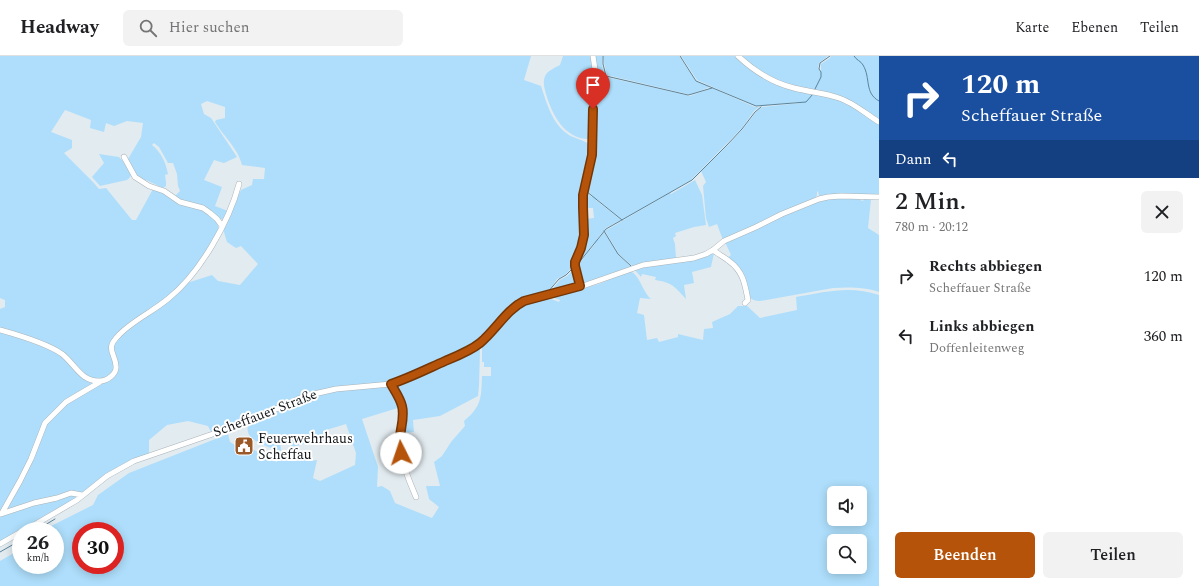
<!DOCTYPE html>
<html lang="de">
<head>
<meta charset="utf-8">
<style>
  :root { --surface:#fff; --page:#f2f2f2; --text:#202124; --muted:#757577; --line:#e0e0e0; --accent:#b45309 }
  body { margin:0; font-family:Spectral,serif; background:var(--page); color:var(--text); height:100vh; display:flex; flex-direction:column; font-size:15px; white-space:nowrap }
  * { box-sizing:border-box; margin:0 }
  p { font-size:13px; color:var(--muted) }
  .icon { flex:none; width:22px; height:22px; fill:none; stroke:currentColor; stroke-width:2; stroke-linecap:round; stroke-linejoin:round }
  .map { position:relative; flex:1; overflow:hidden }
  .sheet { display:flex; flex-direction:column; background:var(--surface); width:320px }
  .sheet>* { flex:none }
  .guide { background:#1a4fa0; color:#fff; overflow:hidden }
  .tools { position:absolute; left:827px; top:430px; display:grid; gap:8px }
  .tools a { display:grid; place-items:center; width:40px; height:40px; border-radius:6px; background:var(--surface); box-shadow:0 2px 10px #0003; font-size:20px }
  .speed { position:absolute; left:12px; top:466px; display:flex; gap:8px; font-size:20px; font-weight:700; text-align:center }
  .speed>* { display:grid; place-content:center; width:52px; height:52px; border-radius:50%; background:var(--surface); box-shadow:0 2px 10px #0003; line-height:1 }
  .speed small { font-size:10px; font-weight:400 }
  .speed .limit { border:6px solid #d22; background:#fff; color:#111 }
  .pin { position:absolute; display:grid; place-items:center; width:34px; height:34px; color:#fff; margin:-41px -17px; border-radius:50% 50% 50% 0; rotate:-45deg; box-shadow:0 0 4px #0007 }
  .pin .icon { rotate:45deg }
  .me { position:absolute; width:44px; margin:-22px; rotate:356deg; stroke-linejoin:round; filter:drop-shadow(0 0 3px #0008) }
  .turn { display:flex; align-items:center; gap:14px; height:84px; padding:0 16px; font-size:18px }
  .turn .icon { width:52px; height:52px; stroke-width:2.5 }
  .turn b { display:block; font-size:28px; line-height:34px }
  .then { display:flex; align-items:center; height:38px; padding:0 16px; background:#0003; gap:8px; font-size:15px }
  .round { display:grid; place-items:center; flex:none; width:42px; height:42px; border-radius:6px; background:var(--page) }
  .head { display:flex; align-items:center; justify-content:space-between; height:68px; padding:0 16px }
  h1 { font-size:24px; font-weight:600; line-height:30px }
  .action { display:flex; gap:8px; margin-top:auto; padding:8px 16px }
  .action a { flex:1; height:46px; border-radius:6px; background:var(--accent); color:#fff; font-size:16px; font-weight:600; line-height:46px; text-align:center }
  .action a+a { background:var(--page); color:var(--text) }
  ul { padding:0; list-style:none }
  li { display:flex; align-items:center; gap:12px; height:60px; padding:0 16px }
  li div { flex:1 }
  li b { display:block; font-size:15px }
  li em { font-style:normal }
  header { display:flex; align-items:center; gap:24px; box-sizing:border-box; height:56px; padding:0 20px; background:var(--surface); border-bottom:1px solid var(--line) }
  header strong { font-size:19px }
  nav { display:flex; gap:22px; margin-inline-start:auto; font-size:14px }
  .search { width:280px; height:36px; background:var(--page); display:flex; align-items:center; gap:10px; box-sizing:border-box; padding:0 14px; border-radius:6px; color:var(--muted); font-size:15px }
  main { display:flex; flex:1; min-height:0 }
  .map>svg:first-child { display:block }
  .green { fill:#aedefb; fill-rule:evenodd }
  .lines { fill:none; stroke-linecap:round; stroke-linejoin:round }
  .stream { stroke:#5b839a; stroke-width:1 }
  .minor-casing { stroke:#abb3b8; stroke-width:6 }
  .minor { stroke:#fff; stroke-width:5 }
  .route-casing { stroke:#753606; stroke-width:10 }
  .route { stroke:#b45309; stroke-width:7 }
  .labels { text-anchor:middle; dominant-baseline:central; stroke-width:4; stroke-linejoin:round; paint-order:stroke }
  .street-label { font-size:14px; fill:#111416; stroke:#fff }
  .poi-label { font-size:14px; fill:#111416; stroke:#fff; text-anchor:start }
</style>
</head>
<body>
<header>
<strong>Headway</strong>
<div class="search"><svg class="icon" aria-label="search" viewBox="0 0 24 24"><circle cx="10" cy="10" r="6"/><path d="M15 15l6 6"/></svg>Hier suchen</div>
<nav><a>Karte</a><a>Ebenen</a><a>Teilen</a></nav>
</header>
<main>
<div class="map">
<svg width="879" height="530" viewBox="0 0 879 530">
  <rect width="100%" height="100%" fill="#e2ebf0"/>
  <path class="green" d="M 0,0 L 531,0 L 524,24 L 541,30 C 547,48 552,68 569,79 C 576,83 585,84 591,90 C 590,107 585,122 582,138 C 580,153 584,167 582,182 C 581,192 573,200 573,210 L 566,218 L 557,223 L 551,232 L 547,235 L 547,237 L 529,241 L 519,245 L 517,243 L 516,243 L 517,246 L 510,251 L 495,270 L 483,282 L 483,279 L 480,279 L 479,285 L 467,293 L 406,321 L 391,326 L 378,328 L 343,330 L 311,336 L 212,378 L 208,370 L 188,365 L 167,369 L 149,384 L 149,398 L 123,409 L 77,443 L 0,486 L 0,275 L 51,294 L 61,300 L 82,322 L 85,320 C 78,312 70,302 61,296 C 44,285 20,278 0,272 L 0,253 L 5,251 L 5,244 L 0,242 ZM 207,45 L 225,51 L 225,62 L 216,64 L 215,66 C 224,81 238,92 242,109 L 265,112 L 264,123 L 253,123 L 252,129 L 241,134 L 224,169 L 223,173 L 227,186 L 236,192 L 241,190 L 258,208 L 240,229 L 218,225 L 212,219 L 187,227 L 172,241 L 154,255 L 122,277 L 114,288 L 110,288 C 119,271 140,263 155,252 C 176,236 195,216 208,193 C 215,182 224,172 213,161 C 209,157 204,153 198,152 C 192,150 186,150 180,147 C 171,143 163,136 153,133 L 136,164 L 132,164 L 106,132 L 99,133 L 93,126 L 64,97 L 72,92 L 72,84 L 51,76 L 65,54 L 91,64 L 90,72 L 104,76 L 106,67 L 114,70 L 127,65 L 143,67 L 141,81 L 128,103 C 127,112 136,120 143,125 L 146,124 L 163,132 L 166,130 L 166,126 L 165,119 L 168,118 C 166,107 161,96 152,89 L 154,87 L 159,91 L 168,107 L 173,107 L 177,118 L 178,130 L 180,135 L 175,140 C 184,148 195,147 205,152 C 212,155 217,163 224,164 L 228,155 L 215,150 L 222,131 L 204,124 L 214,104 L 224,107 L 237,101 L 211,62 L 204,58 L 201,48 Z
    M 563,0 L 592,0 L 594,17 L 592,79 L 589,83 C 564,83 552,58 546,38 C 544,31 542,23 547,17 C 550,14 556,11 560,9 Z
    M 595,0 L 602,0 C 602,7 602,15 606,21 L 690,40 L 712,32 L 755,51 L 759,51 L 754,55 L 742,72 L 691,124 L 622,164 L 597,143 L 596,144 L 621,164 L 606,172 L 597,183 L 598,184 L 604,176 L 618,198 L 631,211 L 584,227 L 581,226 L 576,211 L 595,188 L 594,187 L 577,209 L 585,163 L 594,162 L 593,152 L 584,152 L 585,135 L 592,141 L 593,140 L 586,134 L 594,95 Z
    M 603,0 L 679,0 L 696,25 L 710,31 L 692,38 L 687,38 L 607,19 L 604,7 Z
    M 681,0 L 736,0 L 761,20 L 847,47 L 879,68 L 879,140 L 821,141 L 819,140 L 818,135 L 817,136 L 817,139 L 815,143 L 774,159 L 752,171 L 723,184 L 717,168 L 709,171 L 706,162 L 703,130 L 706,126 L 701,115 L 727,90 L 743,73 L 756,56 L 762,51 L 800,47 L 800,46 L 756,50 L 697,24 Z
    M 741,0 L 828,0 L 819,7 L 818,12 L 821,16 L 821,8 L 830,2 L 831,0 L 879,0 L 879,65 L 848,45 L 783,28 L 754,11 Z
    M 99,98 L 119,101 C 122,104 131,114 131,118 C 131,121 129,122 127,124 L 100,130 L 92,121 L 104,107 Z
    M 695,124 L 702,139 L 706,169 L 694,171 L 675,177 L 676,180 L 673,182 L 675,188 L 676,203 L 632,210 L 619,198 L 605,175 L 670,137 L 671,138 Z
    M 833,141 L 859,142 L 860,144 L 863,145 L 864,143 L 871,143 L 868,172 L 879,179 L 879,236 C 865,231 848,231 833,232 L 760,245 C 743,245 749,229 742,217 C 739,211 732,206 727,202 L 731,199 L 725,186 L 776,162 L 823,143 Z
    M 711,196 L 714,197 L 711,211 L 692,216 L 694,227 L 684,229 L 686,243 C 675,231 672,226 655,224 L 656,221 L 642,218 L 641,221 L 635,214 L 636,212 Z
    M 574,213 L 577,223 L 574,230 L 549,237 L 560,224 L 567,220 Z
    M 630,215 C 640,219 642,235 651,243 L 640,242 L 637,257 L 644,259 L 647,284 L 657,282 L 659,286 L 678,281 L 678,278 L 703,284 L 704,273 L 713,272 L 712,266 L 730,258 L 738,250 L 743,250 L 746,249 L 760,262 L 797,254 L 796,241 C 825,236 850,229 879,239 L 879,530 L 0,530 L 0,505 L 21,493 L 21,509 L 55,509 L 55,475 L 47,475 L 49,471 L 93,449 L 98,439 L 129,417 L 228,378 L 230,386 L 248,397 L 253,393 L 266,402 L 277,406 L 278,398 L 296,398 L 309,394 L 311,405 L 317,404 L 313,422 L 320,425 L 355,409 L 356,397 L 346,368 L 323,375 L 326,385 L 313,389 L 312,386 L 292,391 L 288,380 L 280,385 L 281,395 C 272,392 250,386 248,376 C 247,372 248,369 250,366 L 307,342 L 337,334 L 388,330 L 391,332 L 401,351 L 362,363 L 378,411 L 377,431 L 382,430 L 390,435 L 395,447 L 432,462 L 439,451 L 429,443 L 426,430 L 440,430 L 434,406 L 442,400 L 451,386 L 465,370 L 464,365 C 482,350 481,342 482,320 L 491,320 L 491,311 L 484,311 L 484,306 L 482,306 L 482,289 C 496,281 503,264 515,254 C 524,247 537,245 548,242 L 549,244 L 551,243 L 559,246 L 560,244 L 552,241 L 599,228 ZM 834,437 L 860,437 L 860,463 L 834,463 ZM 81,475 L 115,475 L 115,509 L 81,509 ZM 834,485 L 860,485 L 860,511 L 834,511 Z
    M 477,291 L 479,292 L 480,294 L 479,330 L 478,340 L 440,360 L 413,364 L 414,376 L 401,377 L 405,358 L 395,330 L 396,328 Z"/>
  <g class="lines">
    <path class="stream" d="M 603,0 L 603,8 L 606,20 L 688,39 L 692,38 L 712,32
      M 680,0 L 696,25 L 756,50 L 806,46 L 813,38
      M 854,0 C 856,4 861,5 863,9 C 871,22 864,37 879,45
      M 814,35 L 821,21 L 821,16 L 819,13 L 820,7 L 830,0
      M 586,135 L 622,164
      M 604,175 L 618,198 L 631,210
      M 577,209 L 606,173 L 692,124 L 726,90 L 742,73 L 755,56 L 761,51
      M 547,237 L 559,223 L 566,219 L 573,212
      M 492,279 L 516,252 L 527,247
      M 35,475 L 55,463
      M 0,496 L 21,484"/>
    <defs>
      <path id="minor" d="M 738,0 C 754,15 773,27 794,32 C 809,36 825,37 839,42 C 854,47 866,58 879,66
        M 124,101 L 135,121 L 149,130 L 164,135 L 180,146 L 203,152 L 210,157 L 217,163 L 222,170
        M 713,194 C 718,198 724,201 729,205 C 743,215 745,228 748,244 L 745,247
        M 580,231 L 575,210 L 575,206 L 581,192 L 584,179 L 583,151 L 583,139 L 593,91 L 593,53 L 596,20 L 593,0
        M 0,274 C 18,279 46,287 62,298 C 75,308 81,326 100,325 C 107,325 117,318 116,310 C 115,297 105,293 118,280 C 130,266 154,255 169,242 C 200,217 229,166 239,128
        M 391,328 C 396,337 404,347 403,359 C 402,369 397,380 399,390 C 402,407 409,425 416,441
        M 2,457 L 20,425 L 31,403 L 45,367 L 66,346 L 100,326
        M 1,458 L 34,447 L 57,442 L 71,437 L 82,439
        M 24,475 L 77,444 L 107,420 L 134,405 L 242,368 L 305,340 L 336,333 L 391,328 L 414,319 L 462,298 L 479,288 L 488,280 L 511,253 L 517,248 L 524,245 L 580,231 L 643,209 L 694,202 L 706,198 L 713,194 L 724,185 L 756,171 L 782,158 L 819,143 L 828,141 L 841,140 L 879,141
        M 0,488 L 21,476"/>
    </defs>
    <use href="#minor" class="minor-casing"/>
    <use href="#minor" class="minor"/>
  </g>
  <g class="lines">
    <defs>
      <path id="route" d="M 401,397 C 396,380 406,365 402,350 C 400,342 395,335 391,328 C 409,322 427,313 445,305 C 457,300 470,295 480,287 C 496,274 506,254 524,245 L 580,230 L 575,210 L 575,206 L 581,192 L 584,179 L 583,151 L 583,139 L 592,99 L 593,53"/>
    </defs>
    <use href="#route" class="route-casing"/>
    <use href="#route" class="route"/>
  </g>
  <defs>
    <symbol id="civic-square" viewBox="-11 -11 22 22"><rect x="-9" y="-9" width="18" height="18" rx="4" fill="#9b5927" stroke="#fff"/><path d="M-.6-6.5H3V-4.5H.6V-3L4-1V1h2V6H-6V1h2V-1L-.6-3ZM-1.2 2.5V6h2.4V2.5Z" fill="#fff"/></symbol>
  </defs>
  <g fill-rule="evenodd">
    <use href="#civic-square" x="233" y="379" width="22" height="22"/>
  </g>
  <g class="labels">
    <g class="street-label">
      <text transform="translate(265 357) rotate(-21)">Scheffauer Straße</text>
    </g>
    <g class="poi-label">
      <text x="258" y="382">Feuerwehrhaus<tspan x="258" dy="16">Scheffau</tspan></text>
    </g>
  </g>
</svg>
<div class="tools">
<a><svg class="icon" aria-label="sound" viewBox="0 0 24 24"><path d="M4 9h4l5-4v14l-5-4H4zM17 9q2 3 0 6"/></svg></a>
<a><svg class="icon" aria-label="search" viewBox="0 0 24 24"><circle cx="10" cy="10" r="6"/><path d="M15 15l6 6"/></svg></a>
</div>
<div class="speed"><div>26<small>km/h</small></div><div class="limit">30</div></div>
<div class="pin" style="left:593px;top:53px;background:#d93025"><svg class="icon" aria-label="arrive" viewBox="0 0 24 24"><path d="M6 21V4h12l-3 4 3 4H6"/></svg></div>
<svg class="me" style="left:401px;top:397px" viewBox="-20 -20 40 40"><circle r="19" fill="#fff"/><path d="M0-13L10 11 0 6-10 11z" fill="#b45309"/></svg>
</div>
<section class="sheet">
<div class="guide">
<div class="turn"><svg class="icon" aria-label="right" viewBox="0 0 24 24"><path d="M7 20v-9h11M14 6l5 5-5 5"/></svg><div><b>120 m</b>Scheffauer Straße</div></div>
<div class="then">Dann<svg class="icon" aria-label="left" viewBox="0 0 24 24"><path d="M17 20v-9H6M10 6l-5 5 5 5"/></svg></div>
</div>
<div class="head"><div><h1>2 Min.</h1><p>780 m · 20:12</p></div><a class="round"><svg class="icon" aria-label="close" viewBox="0 0 24 24"><path d="M6 6l12 12M18 6L6 18"/></svg></a></div>
<ul>
<li><svg class="icon" aria-label="right" viewBox="0 0 24 24"><path d="M7 20v-9h11M14 6l5 5-5 5"/></svg><div><b>Rechts abbiegen</b><p>Scheffauer Straße</p></div><em>120 m</em></li>
<li><svg class="icon" aria-label="left" viewBox="0 0 24 24"><path d="M17 20v-9H6M10 6l-5 5 5 5"/></svg><div><b>Links abbiegen</b><p>Doffenleitenweg</p></div><em>360 m</em></li>
</ul>
<div class="action"><a>Beenden</a><a>Teilen</a></div>
</section>
</main>
</body>
</html>
